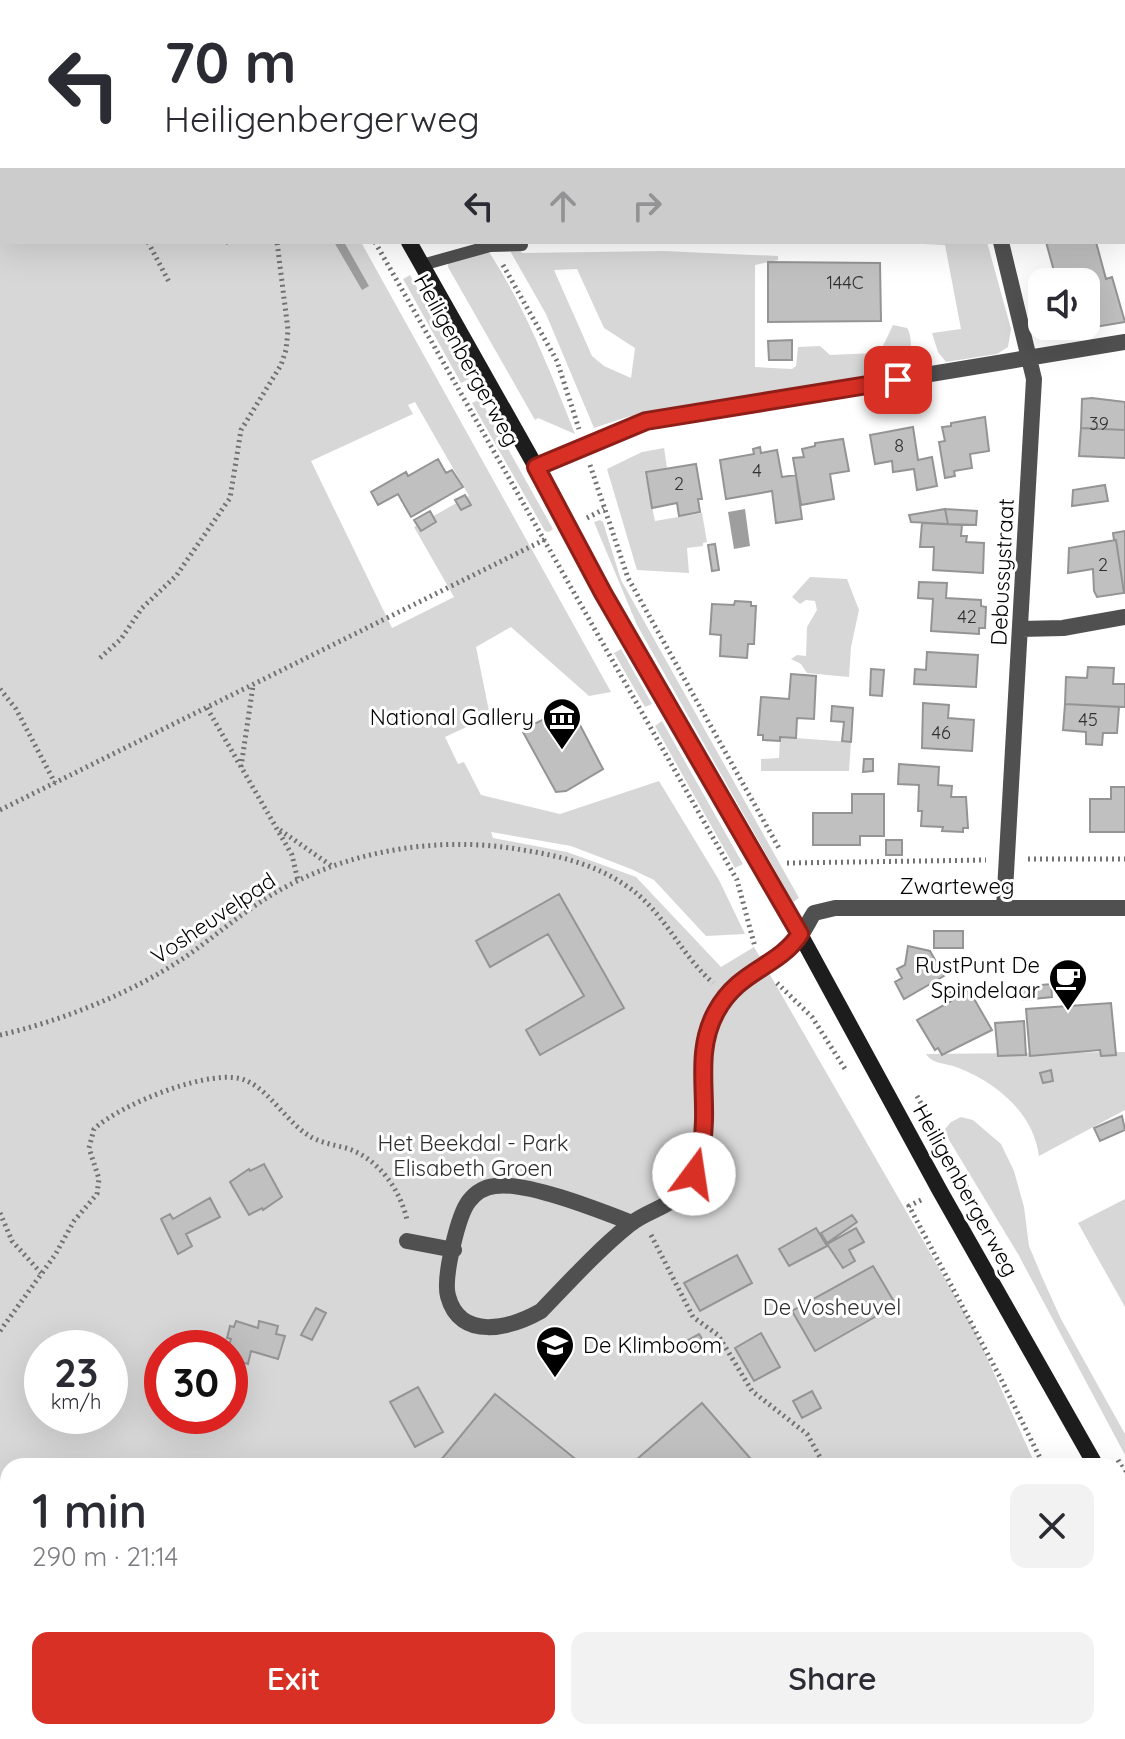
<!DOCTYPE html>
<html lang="en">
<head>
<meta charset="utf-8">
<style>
  :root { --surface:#fff; --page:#f2f2f3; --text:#2b2b33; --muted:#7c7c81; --accent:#d93025 }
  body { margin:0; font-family:Quicksand,sans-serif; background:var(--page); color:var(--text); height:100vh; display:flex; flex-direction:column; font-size:30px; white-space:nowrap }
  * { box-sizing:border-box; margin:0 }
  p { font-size:26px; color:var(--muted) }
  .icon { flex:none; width:44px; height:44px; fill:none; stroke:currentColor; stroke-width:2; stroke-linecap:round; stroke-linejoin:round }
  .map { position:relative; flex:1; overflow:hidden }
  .panel { position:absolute; left:0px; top:1458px; width:1126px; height:282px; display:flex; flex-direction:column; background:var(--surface); border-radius:24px 24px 0 0; box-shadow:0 8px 32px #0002 }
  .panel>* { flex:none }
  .top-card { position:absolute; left:0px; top:0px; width:1126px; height:244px; box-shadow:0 8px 32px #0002; background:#fff; color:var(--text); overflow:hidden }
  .buttons { position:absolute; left:1028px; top:268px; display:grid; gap:16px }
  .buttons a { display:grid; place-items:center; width:72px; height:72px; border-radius:16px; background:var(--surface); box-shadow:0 8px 32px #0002; font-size:40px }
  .speed { position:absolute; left:24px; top:1330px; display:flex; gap:16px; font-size:40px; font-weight:700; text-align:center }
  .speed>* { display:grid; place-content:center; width:104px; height:104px; border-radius:50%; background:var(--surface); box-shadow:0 8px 32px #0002; line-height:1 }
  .speed small { font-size:20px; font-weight:400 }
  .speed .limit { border:12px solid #d22; background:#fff; color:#111 }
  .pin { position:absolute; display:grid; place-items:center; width:68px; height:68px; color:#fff; margin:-34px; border-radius:16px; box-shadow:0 4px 12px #0006 }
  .me { position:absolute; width:88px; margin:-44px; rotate:14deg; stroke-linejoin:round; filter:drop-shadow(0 0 6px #0008) }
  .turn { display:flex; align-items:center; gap:28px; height:168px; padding:0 32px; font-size:36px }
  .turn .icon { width:104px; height:104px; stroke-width:2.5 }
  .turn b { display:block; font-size:56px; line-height:68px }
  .lanes { display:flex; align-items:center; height:76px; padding:0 32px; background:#0003; justify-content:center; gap:40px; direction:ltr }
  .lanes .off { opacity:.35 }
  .round { display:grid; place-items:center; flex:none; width:84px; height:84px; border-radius:16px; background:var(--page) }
  .overview { display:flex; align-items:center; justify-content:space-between; height:136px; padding:0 32px }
  h1 { font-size:48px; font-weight:600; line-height:60px }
  .button { display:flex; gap:16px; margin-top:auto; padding:16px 32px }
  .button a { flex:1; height:92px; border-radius:16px; background:var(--accent); color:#fff; font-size:32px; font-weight:600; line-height:92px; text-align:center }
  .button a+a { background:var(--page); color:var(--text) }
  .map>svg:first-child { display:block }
  .green { fill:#d7d7d7; fill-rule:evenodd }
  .water { fill:#9e9e9e }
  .building { fill:#c0c0c0; stroke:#949494; stroke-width:2 }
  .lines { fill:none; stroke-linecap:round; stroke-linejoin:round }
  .path { stroke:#727272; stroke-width:5; stroke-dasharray:2 4; stroke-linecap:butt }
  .lane { stroke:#505050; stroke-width:12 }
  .street { stroke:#505050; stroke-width:16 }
  .secondary { stroke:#1d1d1d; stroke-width:16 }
  .route-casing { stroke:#8d1f18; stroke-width:20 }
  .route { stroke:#d93025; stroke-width:14 }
  .labels { text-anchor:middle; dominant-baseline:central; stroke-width:6; stroke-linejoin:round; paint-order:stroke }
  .number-label { font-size:18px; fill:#303030 }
  .street-label { font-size:22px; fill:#000; stroke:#fff }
  .poi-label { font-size:22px; fill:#000; stroke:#fff; text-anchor:end }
  .park-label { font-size:22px; fill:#2e2e2e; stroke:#fff }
</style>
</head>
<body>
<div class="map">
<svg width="1125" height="1739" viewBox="0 0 1125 1739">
  <rect width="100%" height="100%" fill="#fff"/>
  <path class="green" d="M 0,0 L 223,0 L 224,2 L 2,2 L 2,242 L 361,242 L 611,692 L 589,696 L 511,627 L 476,647 L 490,716 L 445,737 L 458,764 L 464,762 L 481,795 L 560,814 L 659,781 L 719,880 L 745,934 L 706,936 L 654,880 L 631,869 L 571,846 L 491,832 L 493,838 L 567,852 L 636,877 L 721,967 L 754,947 L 974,1329 L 1036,1466 L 8,1466 L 8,1732 L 966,1732 L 946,1739 L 0,1739 ZM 415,402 L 469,496 L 414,527 L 454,597 L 392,628 L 311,461 L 413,414 L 408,405 ZM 42,1348 L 110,1348 L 110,1416 L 42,1416 ZM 162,1348 L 230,1348 L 230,1416 L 162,1416 Z
    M 946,0 L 1125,0 L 1125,65 L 1124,2 Z
    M 505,242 L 516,242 L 522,253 L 663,251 L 778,256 L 778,260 L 755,265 L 755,367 L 792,369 L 796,366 L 798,347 L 820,346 L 830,355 L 874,353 L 882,348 L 893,325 L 907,328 C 913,337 909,346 913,356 L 909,368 L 627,417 L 594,428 L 546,314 ZM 577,269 L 604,328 L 635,348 L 631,378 L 604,366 L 592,356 L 554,270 Z
    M 879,242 L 987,242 L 1011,329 L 1008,347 L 997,354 L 946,362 L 938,352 L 932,333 L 961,329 L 945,245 Z
    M 489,252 C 526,309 550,371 575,434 L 538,418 L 535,420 L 448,267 L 448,262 Z
    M 410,275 L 469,379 L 461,383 L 403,279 Z
    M 480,399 L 553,529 L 549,532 L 545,531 L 472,403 Z
    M 664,448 L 667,468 L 645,473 L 655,521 L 702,513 L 707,542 L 703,543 L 703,546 L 687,548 L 689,573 L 637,570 L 607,469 L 642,452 Z
    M 600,520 L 603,522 L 621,580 L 799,898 L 793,902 L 637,625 L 594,522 Z
    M 810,577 L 847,579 L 859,610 L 851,647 L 849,677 L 807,673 L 801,664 L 791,659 L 797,655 L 806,656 L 807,627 L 817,610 L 815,601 L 806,600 L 800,604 L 792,597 Z
    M 621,649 L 652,704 L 645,707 L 614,653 Z
    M 662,721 L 743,864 L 735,868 L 655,726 Z
    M 780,737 L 851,742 L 849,771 L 761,771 L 761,759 L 779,758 Z
    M 1125,1052 L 1125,1110 L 1039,1156 C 1033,1113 998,1084 959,1068 C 948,1063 933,1065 926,1054 Z
    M 961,1117 L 973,1120 L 1001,1144 L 1014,1171 L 1024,1207 L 1029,1246 L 1042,1277 L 1061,1319 L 1125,1434 L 1125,1455 L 1018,1254 L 949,1140 L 945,1129 L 951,1122 Z
    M 1125,1199 L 1125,1307 L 1078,1223 Z"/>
  <path class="water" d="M 334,242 L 344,242 L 369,286 L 362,290 Z
    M 745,509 L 750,546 L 734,549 L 728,512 Z
    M 974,1732 L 1074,1732 L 1055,1739 L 953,1739 Z"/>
  <path class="building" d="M 839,0 L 912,0 L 913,2 L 833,2 Z
    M 1046,242 L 1096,242 L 1106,279 L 1112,277 L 1125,322 L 1071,331 L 1069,326 L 1086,326 L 1086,282 L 1057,282 Z
    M 768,262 L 880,263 L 881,321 L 768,322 Z
    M 792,340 L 792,360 L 769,360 L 768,341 Z
    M 1092,398 L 1125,402 L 1125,430 L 1081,428 L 1082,399 Z
    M 985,417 L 989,451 L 970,454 L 972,468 L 954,471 L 955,476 L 945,478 L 939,442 L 945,441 L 942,427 L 951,426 L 951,423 Z
    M 913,427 L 918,460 L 932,457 L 937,486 L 917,490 L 914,469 L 893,472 L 892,461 L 875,464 L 870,435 Z
    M 1081,428 L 1125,430 L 1125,458 L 1079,456 Z
    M 843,439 L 849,471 L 830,474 L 834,499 L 801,505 L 793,458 L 804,457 L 802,449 L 815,446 L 815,443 Z
    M 760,447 L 761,453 L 777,450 L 782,477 L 796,475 L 802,519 L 776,523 L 772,491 L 726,499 L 720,460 L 754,454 L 753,449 Z
    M 438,459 L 446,473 L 452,470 L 463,487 L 411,517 L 398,494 L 378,505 L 371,492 L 406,472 L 408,476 Z
    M 696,464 L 702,499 L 698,499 L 700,512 L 679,516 L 677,503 L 652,508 L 646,472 Z
    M 1105,485 L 1108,501 L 1072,506 L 1073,490 Z
    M 465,495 L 471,505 L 461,510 L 455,500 Z
    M 945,509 L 977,511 L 976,525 L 948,524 Z
    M 945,509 L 948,524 L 911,522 L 909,515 Z
    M 430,511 L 436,522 L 421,531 L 414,520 Z
    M 922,523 L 962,525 L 961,536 L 967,536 L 966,542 L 984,543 L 983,573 L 933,570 L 934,547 L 920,547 Z
    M 1125,531 L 1125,593 L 1124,593 L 1116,540 L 1114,540 L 1113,533 Z
    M 1116,540 L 1124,593 L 1097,597 L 1094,591 L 1093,569 L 1068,573 L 1069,548 Z
    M 715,544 L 719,570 L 712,571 L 708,545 Z
    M 919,582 L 947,583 L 946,598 L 981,600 L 981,606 L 986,607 L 985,628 L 979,628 L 979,634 L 931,631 L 933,599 L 918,598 Z
    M 735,601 L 751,602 L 751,606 L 756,606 L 754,644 L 748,644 L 747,658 L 720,656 L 721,635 L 710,634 L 712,604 L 734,605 Z
    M 927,652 L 978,655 L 976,687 L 914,684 L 915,669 L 926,670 Z
    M 1088,667 L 1114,668 L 1113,684 L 1125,684 L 1125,707 L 1065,704 L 1066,677 L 1087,678 Z
    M 871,669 L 884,670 L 882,696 L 870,695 Z
    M 791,674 L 816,676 L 814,719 L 797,718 L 796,738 L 780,737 L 780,741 L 763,740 L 763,735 L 758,735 L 761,697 L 789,699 Z
    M 923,703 L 949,705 L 948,718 L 974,720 L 972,751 L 922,748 Z
    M 1065,704 L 1119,707 L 1117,733 L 1103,733 L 1102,745 L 1086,744 L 1086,732 L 1063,730 Z
    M 570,706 L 603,769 L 566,791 L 556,792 L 523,732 L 532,725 Z
    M 832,706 L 853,708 L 851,742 L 842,741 L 844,722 L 831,721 Z
    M 864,759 L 873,759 L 873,771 L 863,772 Z
    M 899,764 L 939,767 L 938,785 L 952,786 L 951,797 L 966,797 L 968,828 L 963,828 L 963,832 L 942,831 L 943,827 L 921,826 L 922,811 L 918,811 L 919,785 L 898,784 Z
    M 1111,787 L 1125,787 L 1125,832 L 1090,832 L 1090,799 L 1111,799 Z
    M 852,794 L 884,794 L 884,836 L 860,836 L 860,845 L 813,845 L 813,813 L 852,813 Z
    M 886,840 L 902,840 L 902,855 L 886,855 Z
    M 559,894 L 624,1008 L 540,1055 L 526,1030 L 584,996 L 548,934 L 490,967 L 476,941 Z
    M 934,931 L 963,931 L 963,948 L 934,948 Z
    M 908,946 L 930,951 L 944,976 L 904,999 L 895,982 L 902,978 L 897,969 L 905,965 Z
    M 1051,984 L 1052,997 L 1023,1000 L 1021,987 Z
    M 962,987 L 966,992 L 969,990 L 992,1030 L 942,1055 L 938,1048 L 935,1050 L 917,1020 L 951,1001 L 947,994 Z
    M 1111,1003 L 1116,1055 L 1101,1056 L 1100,1050 L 1030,1056 L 1026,1009 Z
    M 1024,1021 L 1026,1055 L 998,1056 L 995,1023 Z
    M 1051,1070 L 1053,1081 L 1043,1083 L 1040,1073 Z
    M 1122,1116 L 1125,1130 L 1100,1141 L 1094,1128 Z
    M 264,1164 L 282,1197 L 263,1210 L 262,1208 L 249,1215 L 230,1182 L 249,1169 L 250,1171 Z
    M 210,1198 L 220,1217 L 186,1234 L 192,1246 L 178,1254 L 161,1219 L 170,1214 L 173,1219 Z
    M 852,1215 L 857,1222 L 827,1243 L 821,1233 Z
    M 816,1228 L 827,1246 L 789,1266 L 779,1249 Z
    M 856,1228 L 864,1242 L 849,1250 L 855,1261 L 843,1268 L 827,1244 Z
    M 737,1255 L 752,1283 L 700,1311 L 684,1283 Z
    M 873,1266 L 896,1305 L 815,1351 L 792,1311 Z
    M 316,1308 L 326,1313 L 312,1340 L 301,1335 Z
    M 236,1321 L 258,1328 L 259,1321 L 278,1326 L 276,1334 L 285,1336 L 278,1359 L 251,1351 L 248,1364 L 230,1359 L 228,1348 L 231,1339 L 227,1338 L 230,1326 L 234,1327 Z
    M 761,1333 L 780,1367 L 754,1381 L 735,1348 Z
    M 699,1334 L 704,1342 L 693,1348 L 688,1340 Z
    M 418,1387 L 443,1432 L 415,1447 L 390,1402 Z
    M 812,1391 L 821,1408 L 802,1418 L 793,1401 Z
    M 495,1394 L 584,1466 L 436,1466 Z
    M 702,1403 L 757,1466 L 629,1466 Z"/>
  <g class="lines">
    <path class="path" d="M 5,0 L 6,2
      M 240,0 L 241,2
      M 301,0 L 303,2
      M 329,0 L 330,2
      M 938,0 L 938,2
      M 0,26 L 2,26
      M 1124,73 L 1125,73
      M 148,242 L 169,282
      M 228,242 L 230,247
      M 375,242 L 737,880 L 755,947
      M 503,265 L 557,361 L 579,429
      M 590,465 L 628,578 L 780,850
      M 587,518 L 604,509
      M 100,658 L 121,639 L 142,608 L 176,576 L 230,498 L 241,430 L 281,365 L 286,350 L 288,330 L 277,242
      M 0,689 L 16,709 L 55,783
      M 207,708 L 292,855 L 298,881
      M 241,767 L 253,686
      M 0,810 L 546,539
      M 280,830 L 333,867
      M 1028,859 L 1125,859
      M 787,863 L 986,860
      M 777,983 L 812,1017 L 847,1072
      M 0,1035 C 53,1023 116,999 163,971 C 198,951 228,923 262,901 C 335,853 431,835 517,849 C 555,855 593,863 625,885 C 664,910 679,953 713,983
      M 917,1096 L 987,1224
      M 921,1200 L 909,1206 L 1001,1379 L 1044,1466
      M 0,1213 L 12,1241 L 41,1273
      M 651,1235 L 693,1317 L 718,1335 L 752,1391 L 807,1434 L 825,1466
      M 0,1331 L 55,1255 L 74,1221 L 97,1194 L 99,1179 L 89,1148 L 94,1129 C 119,1105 215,1065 247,1081 C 271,1092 287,1123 311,1137 C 322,1143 334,1145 346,1148 C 378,1158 400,1189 407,1220
      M 1118,1460 L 1125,1473
      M 1118,1547 L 1125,1560
      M 1118,1616 L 1125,1630
      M 0,1703 L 8,1705
      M 93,1732 L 113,1739
      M 746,1739 L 759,1732
      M 1120,1739 L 1125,1737"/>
    <path class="lane" d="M 97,0 L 103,0
      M 170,0 L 171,2
      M 1124,210 L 1125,210
      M 422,265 L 490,246 L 522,245"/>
    <path class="street" d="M 427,0 L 428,2
      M 557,0 L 558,2
      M 447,2 L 450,0
      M 701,2 L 708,0
      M 1001,242 L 1034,379 L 1004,908
      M 536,467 L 646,421 L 1125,342
      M 1021,629 L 1063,628 L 1125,617
      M 632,1223 C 601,1211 526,1181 495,1186 C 485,1187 476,1192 469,1201 C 458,1215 443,1278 448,1296 C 460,1342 511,1328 541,1311 C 569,1282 597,1251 629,1225 C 653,1206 678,1209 694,1173 C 717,1121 688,1062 716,1011 C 729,988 747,974 769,962 C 775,958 785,954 790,949 C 800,940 807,924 814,913 L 835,908 L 1125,908
      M 407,1241 L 454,1250"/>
    <path class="secondary" d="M 272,0 L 273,2
      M 409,242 L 536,467 L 603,593 L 800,934 L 940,1191 L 1096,1466
      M 1118,1504 L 1125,1516"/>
  </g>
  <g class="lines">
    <defs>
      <path id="route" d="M 694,1174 C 700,1156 704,1139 704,1120 C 705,1083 697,1047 716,1012 C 739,969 778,968 800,934 L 603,593 L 536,467 L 646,421 L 898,380"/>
    </defs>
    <use href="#route" class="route-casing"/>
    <use href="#route" class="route"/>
  </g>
  <defs>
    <symbol id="museum-pin" viewBox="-11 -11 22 30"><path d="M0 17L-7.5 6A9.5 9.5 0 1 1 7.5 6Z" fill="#000" stroke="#fff"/><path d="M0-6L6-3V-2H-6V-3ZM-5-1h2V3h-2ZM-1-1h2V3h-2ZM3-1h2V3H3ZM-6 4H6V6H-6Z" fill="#fff"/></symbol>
    <symbol id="cafe-pin" viewBox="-11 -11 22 30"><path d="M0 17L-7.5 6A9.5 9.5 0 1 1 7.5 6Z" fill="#000" stroke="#fff"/><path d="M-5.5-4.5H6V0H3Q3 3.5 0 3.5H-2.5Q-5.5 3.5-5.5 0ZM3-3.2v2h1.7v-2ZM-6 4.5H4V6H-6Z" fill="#fff"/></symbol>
    <symbol id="school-pin" viewBox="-11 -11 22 30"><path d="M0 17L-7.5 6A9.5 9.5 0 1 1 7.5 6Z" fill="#000" stroke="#fff"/><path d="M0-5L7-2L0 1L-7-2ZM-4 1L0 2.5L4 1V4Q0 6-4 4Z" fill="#fff"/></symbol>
  </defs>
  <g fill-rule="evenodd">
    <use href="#museum-pin" x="540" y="695" width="44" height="60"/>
    <use href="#cafe-pin" x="1046" y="956" width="44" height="60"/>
    <use href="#school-pin" x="533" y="1323" width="44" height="60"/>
  </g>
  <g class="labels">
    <g class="number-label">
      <text x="845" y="282">144C</text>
      <text x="1099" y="423">39</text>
      <text x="899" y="445">8</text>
      <text x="757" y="470">4</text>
      <text x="679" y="483">2</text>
      <text x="1103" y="564">2</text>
      <text x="967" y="616">42</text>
      <text x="1088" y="719">45</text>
      <text x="941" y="732">46</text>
    </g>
    <g class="street-label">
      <text transform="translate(467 360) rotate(61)">Heiligenbergerweg</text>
      <text transform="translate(1002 572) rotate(-87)">Debussystraat</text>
      <text x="957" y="886">Zwarteweg</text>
      <text transform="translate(213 918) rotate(-34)">Vosheuvelpad</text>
      <text transform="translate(966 1190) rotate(61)">Heiligenbergerweg</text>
    </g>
    <g class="poi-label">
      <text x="534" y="717">National Gallery</text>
      <text x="1040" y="965">RustPunt De<tspan x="1040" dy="25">Spindelaar</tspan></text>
      <text x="583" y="1345" text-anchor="start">De Klimboom</text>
    </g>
    <g class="park-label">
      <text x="473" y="1143">Het Beekdal - Park<tspan x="473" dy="25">Elisabeth Groen</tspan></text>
      <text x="832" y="1307">De Vosheuvel</text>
    </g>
  </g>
</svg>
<div class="buttons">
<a><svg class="icon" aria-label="sound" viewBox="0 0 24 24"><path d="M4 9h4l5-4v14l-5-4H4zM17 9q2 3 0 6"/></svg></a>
</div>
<div class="speed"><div>23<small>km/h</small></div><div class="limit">30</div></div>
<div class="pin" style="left:898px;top:380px;background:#d93025"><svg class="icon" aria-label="arrive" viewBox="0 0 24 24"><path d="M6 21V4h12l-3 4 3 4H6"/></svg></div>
<svg class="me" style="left:694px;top:1174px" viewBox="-20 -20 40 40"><circle r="19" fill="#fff"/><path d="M0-13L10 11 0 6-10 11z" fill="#d93025"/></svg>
<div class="top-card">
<div class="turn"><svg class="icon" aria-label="left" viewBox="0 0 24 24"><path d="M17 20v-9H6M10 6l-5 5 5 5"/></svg><div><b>70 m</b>Heiligenbergerweg</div></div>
<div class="lanes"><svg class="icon" aria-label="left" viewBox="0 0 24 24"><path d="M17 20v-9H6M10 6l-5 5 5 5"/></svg><svg class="icon off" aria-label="ahead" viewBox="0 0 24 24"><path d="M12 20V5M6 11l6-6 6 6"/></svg><svg class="icon off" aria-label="right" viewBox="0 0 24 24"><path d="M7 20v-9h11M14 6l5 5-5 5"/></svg></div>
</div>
<section class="panel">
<div class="overview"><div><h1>1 min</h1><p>290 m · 21:14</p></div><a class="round"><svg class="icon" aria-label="close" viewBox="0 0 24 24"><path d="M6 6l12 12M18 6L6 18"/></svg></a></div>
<div class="button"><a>Exit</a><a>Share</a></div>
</section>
</div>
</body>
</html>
